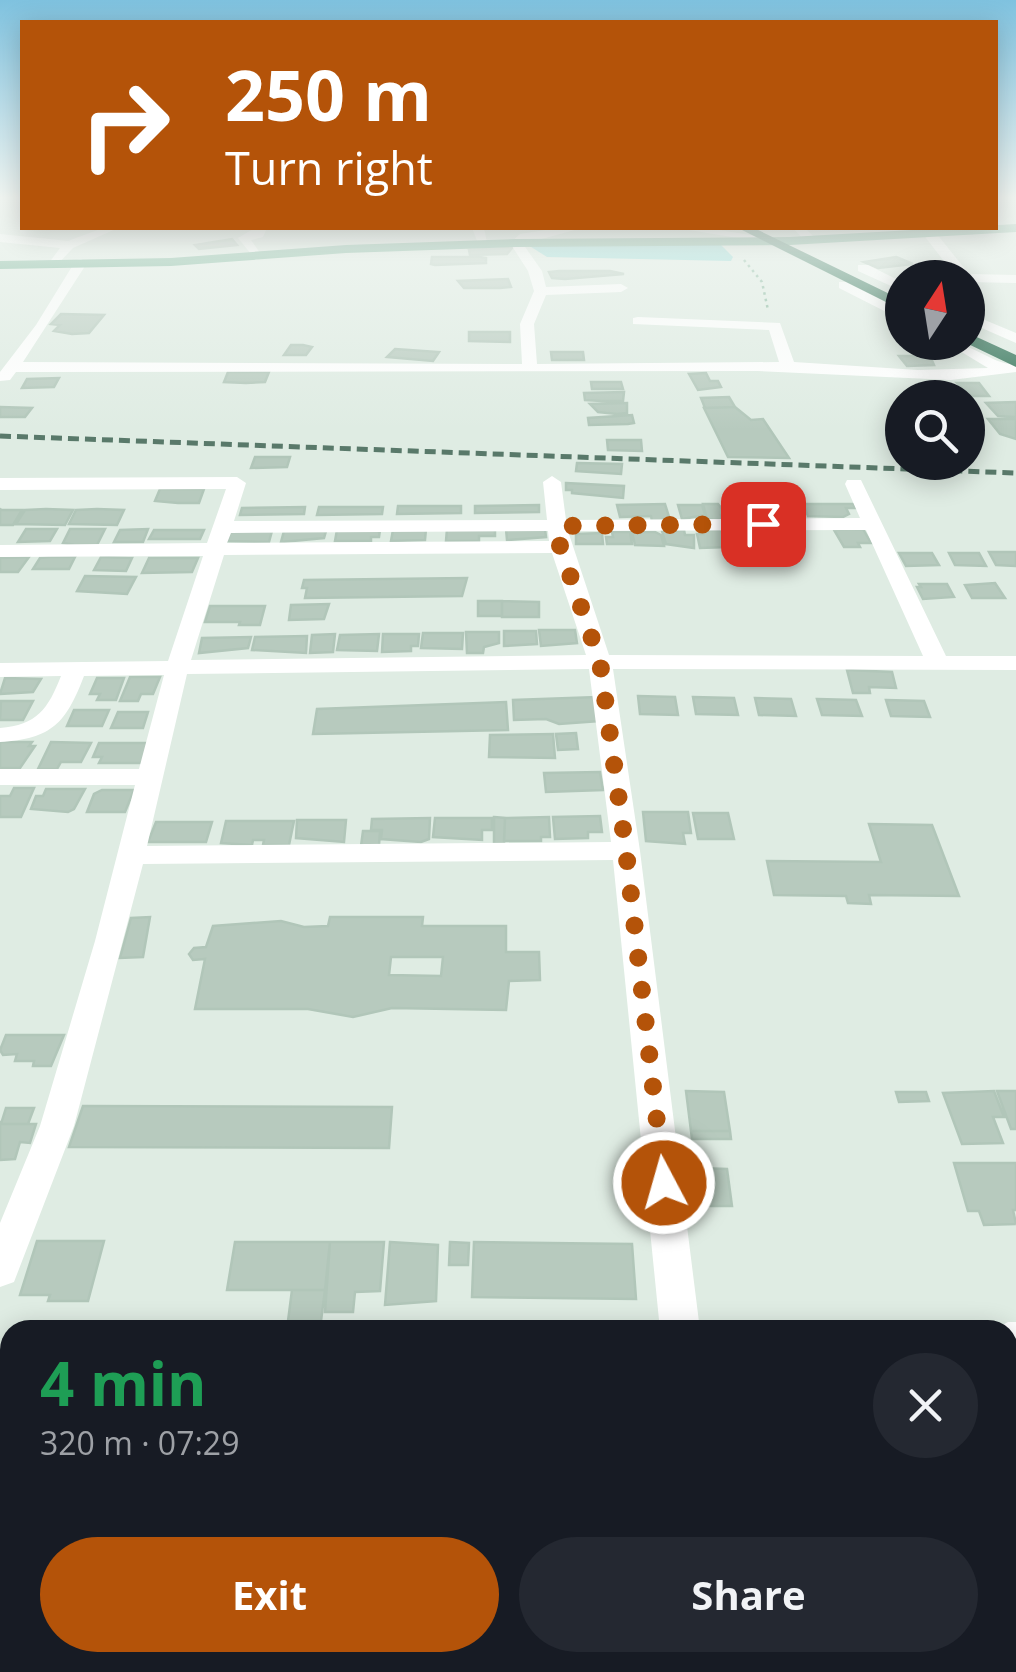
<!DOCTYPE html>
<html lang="en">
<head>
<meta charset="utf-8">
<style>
  :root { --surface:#171b24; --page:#242831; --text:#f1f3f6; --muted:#9ea1a6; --accent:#b45309 }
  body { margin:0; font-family:"Open Sans",sans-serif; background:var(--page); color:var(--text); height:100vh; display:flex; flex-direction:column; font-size:38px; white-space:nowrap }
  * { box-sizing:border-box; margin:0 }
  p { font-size:32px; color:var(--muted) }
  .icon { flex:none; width:55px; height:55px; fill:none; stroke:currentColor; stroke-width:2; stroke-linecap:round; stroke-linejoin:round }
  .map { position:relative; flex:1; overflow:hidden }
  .panel { position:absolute; left:0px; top:1320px; width:1018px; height:352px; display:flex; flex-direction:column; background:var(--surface); border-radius:30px 30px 0 0; box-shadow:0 5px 25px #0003 }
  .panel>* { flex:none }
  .top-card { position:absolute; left:20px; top:20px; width:978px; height:210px; border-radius:0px; box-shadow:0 5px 25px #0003; background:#b45309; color:#fff; overflow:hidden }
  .needle { width:65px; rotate:12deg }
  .controls { position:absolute; left:885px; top:260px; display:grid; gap:20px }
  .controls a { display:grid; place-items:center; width:100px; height:100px; border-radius:50%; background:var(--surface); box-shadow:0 5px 25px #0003; font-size:50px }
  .pin { position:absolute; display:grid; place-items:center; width:85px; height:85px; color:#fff; margin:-42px; border-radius:20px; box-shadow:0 5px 15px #0006 }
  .me { position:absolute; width:110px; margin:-55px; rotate:354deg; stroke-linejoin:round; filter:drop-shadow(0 0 8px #0008) }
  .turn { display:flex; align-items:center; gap:35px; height:210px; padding:0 40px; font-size:45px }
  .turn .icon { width:130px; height:130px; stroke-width:2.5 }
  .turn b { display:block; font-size:70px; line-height:85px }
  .round { display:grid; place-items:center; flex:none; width:105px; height:105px; border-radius:52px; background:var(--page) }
  .headline { display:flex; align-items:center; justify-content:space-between; height:170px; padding:0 40px }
  h1 { font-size:60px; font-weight:700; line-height:75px; color:#1e9e55 }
  .action { display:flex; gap:20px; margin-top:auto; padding:20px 40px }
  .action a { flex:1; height:115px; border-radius:60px; background:var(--accent); color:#fff; font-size:40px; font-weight:700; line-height:115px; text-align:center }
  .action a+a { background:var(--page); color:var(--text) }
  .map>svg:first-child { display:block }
  .water { fill:#82d6d2 }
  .building { fill:#b7cabe; stroke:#b1c6b9; stroke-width:2.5; fill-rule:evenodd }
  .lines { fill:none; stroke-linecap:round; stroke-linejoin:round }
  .path { stroke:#7db296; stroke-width:2.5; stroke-dasharray:2.5 4; stroke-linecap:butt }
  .minor { fill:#fff; fill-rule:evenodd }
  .major { fill:#5fa585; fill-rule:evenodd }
  .highway { fill:#286c50; fill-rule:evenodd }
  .rail { stroke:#59796a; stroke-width:5; stroke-dasharray:11 6; stroke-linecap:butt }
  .route { stroke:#b45309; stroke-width:18; stroke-dasharray:0 32.4 }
</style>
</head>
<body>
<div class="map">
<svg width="1016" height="1672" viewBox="0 0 1016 1672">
  <rect width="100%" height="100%" fill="#dfece3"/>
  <path class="water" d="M 719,243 L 733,257 L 731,261 L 547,257 L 528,245 Z"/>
  <path class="building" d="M 232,239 L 237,245 L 199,249 L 195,245 Z
    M 512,248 L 507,254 L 470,255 L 469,250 Z
    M 432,257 L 480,257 L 486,258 L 486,263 L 435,265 L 431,264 Z
    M 896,257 L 913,264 L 878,268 L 864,262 Z
    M 559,271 L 610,271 L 624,274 L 565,279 L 552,278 L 549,272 Z
    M 508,279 L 511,287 L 500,288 L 464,288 L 458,281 Z
    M 61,314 L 104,315 L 89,333 L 72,334 L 54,331 L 60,325 L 51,324 Z
    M 469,332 L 510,332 L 510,342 L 469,341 Z
    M 291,345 L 303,345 L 312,347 L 306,355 L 284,355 Z
    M 395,349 L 439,352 L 433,361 L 387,357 Z
    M 551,352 L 583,352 L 584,360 L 552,360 Z
    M 899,356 L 930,356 L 934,365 L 907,366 Z
    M 228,372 L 269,372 L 265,382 L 246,383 L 224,382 Z
    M 706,373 L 710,381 L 718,381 L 721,387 L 698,390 L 689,374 Z
    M 59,378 L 54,387 L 22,388 L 27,379 Z
    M 591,382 L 621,382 L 623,389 L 592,389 Z
    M 957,383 L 979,383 L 989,396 L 969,396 Z
    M 624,392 L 623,401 L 602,401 L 585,400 L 584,393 Z
    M 729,397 L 735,407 L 705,408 L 701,398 Z
    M 1016,402 L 1016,417 L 998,416 L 986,403 Z
    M 627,403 L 627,413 L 617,414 L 598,412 L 590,404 Z
    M 0,407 L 32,408 L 25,417 L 0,417 Z
    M 735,407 L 751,420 L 763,419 L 789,458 L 728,457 L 704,408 Z
    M 632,415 L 634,423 L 628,424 L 589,425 L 588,418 Z
    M 988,419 L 1016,419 L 1016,439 L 1000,434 Z
    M 607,440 L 641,440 L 642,451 L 608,450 Z
    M 255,457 L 290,457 L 287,467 L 251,468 Z
    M 577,463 L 622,464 L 621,474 L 576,471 Z
    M 566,483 L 624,486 L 623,498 L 572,493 L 572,490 L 566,490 Z
    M 160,489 L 204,489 L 199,503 L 178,503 L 155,501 Z
    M 665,504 L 670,520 L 652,521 L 651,516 L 620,517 L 617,505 Z
    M 703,504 L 718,504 L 727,515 L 721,515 L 722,520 L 707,519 Z
    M 763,504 L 768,515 L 749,517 L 734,515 L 730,505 Z
    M 767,504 L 783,504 L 791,516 L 772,517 Z
    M 803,504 L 853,504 L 855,508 L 846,508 L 849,514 L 843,517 L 808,516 Z
    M 539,505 L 539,512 L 475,513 L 475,506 Z
    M 678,505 L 702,505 L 705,515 L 682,519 Z
    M 398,506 L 461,506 L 461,513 L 397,514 Z
    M 305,507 L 304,514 L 240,515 L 242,508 Z
    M 319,507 L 383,507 L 382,514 L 317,515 Z
    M 0,509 L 2,510 L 22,510 L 13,525 L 0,525 Z
    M 25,510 L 46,509 L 73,510 L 65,525 L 16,524 Z
    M 76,510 L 97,509 L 124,510 L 117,525 L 69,524 Z
    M 26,529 L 57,529 L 50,541 L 18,542 Z
    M 70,529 L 105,529 L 97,545 L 75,545 L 63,543 Z
    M 148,529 L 143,542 L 114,542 L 120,530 Z
    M 426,529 L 425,540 L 391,541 L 393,530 Z
    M 447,529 L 495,529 L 495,536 L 479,536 L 479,541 L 446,541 Z
    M 506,529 L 545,529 L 546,537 L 507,540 Z
    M 748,529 L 782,529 L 785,542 L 753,542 Z
    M 863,529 L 871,543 L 858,543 L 860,547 L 844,547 L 834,530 Z
    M 154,530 L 204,530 L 200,539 L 149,539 Z
    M 337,530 L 380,530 L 379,537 L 371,537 L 371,541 L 335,541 Z
    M 684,530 L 685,535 L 694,535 L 694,548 L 666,544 L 662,531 Z
    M 702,530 L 721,530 L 727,547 L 700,548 L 697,534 L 703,534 Z
    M 728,530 L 746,530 L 752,547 L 728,546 L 724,533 Z
    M 272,531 L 269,542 L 228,541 L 230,532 Z
    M 284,531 L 326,531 L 324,538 L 281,542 Z
    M 612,532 L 630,532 L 632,544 L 607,544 L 606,537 L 613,537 Z
    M 632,532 L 655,532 L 661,535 L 664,546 L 635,545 Z
    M 602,533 L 603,544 L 576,544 L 576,534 Z
    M 989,552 L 1016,552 L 1016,566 L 996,565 Z
    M 899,553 L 932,553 L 939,565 L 906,566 Z
    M 949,553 L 979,553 L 986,566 L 955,565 Z
    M 29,557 L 18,572 L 0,572 L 0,558 Z
    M 50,557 L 75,557 L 69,569 L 33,569 L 40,558 Z
    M 101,557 L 130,558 L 132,558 L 126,571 L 94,570 Z
    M 149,558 L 198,558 L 192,572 L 142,573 Z
    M 85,576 L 136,577 L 127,594 L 77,591 Z
    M 467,578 L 462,596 L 305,598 L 307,588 L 302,588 L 304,580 Z
    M 995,583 L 1005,598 L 972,598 L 965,585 Z
    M 919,584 L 947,584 L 954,597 L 923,599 L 917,587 L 921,587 Z
    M 478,601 L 502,601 L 502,616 L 478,616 Z
    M 502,601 L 539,602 L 539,617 L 502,617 Z
    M 329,604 L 324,619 L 289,620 L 291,605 Z
    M 210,606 L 265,606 L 260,625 L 239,625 L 240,622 L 205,622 Z
    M 539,630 L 575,630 L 577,643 L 541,646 Z
    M 504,631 L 536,631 L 537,644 L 504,646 Z
    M 466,632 L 499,632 L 499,643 L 484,647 L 483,653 L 467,653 Z
    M 423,633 L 463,633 L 462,649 L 421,648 Z
    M 335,634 L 333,652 L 310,653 L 312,635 Z
    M 379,634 L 377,651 L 337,650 L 340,635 Z
    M 383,634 L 419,634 L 418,646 L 411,646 L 411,651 L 382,652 Z
    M 307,636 L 306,653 L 252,650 L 255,637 Z
    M 251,637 L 248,648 L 199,653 L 202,638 Z
    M 847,670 L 892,672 L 896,688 L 869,687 L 870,693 L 853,693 Z
    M 130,677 L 160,677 L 153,694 L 141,694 L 138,701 L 120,701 Z
    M 5,678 L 41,679 L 33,692 L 0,694 Z
    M 97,678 L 124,678 L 116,700 L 97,700 L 100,694 L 90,694 Z
    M 638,696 L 675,697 L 678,715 L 640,714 Z
    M 597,697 L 599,721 L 559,724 L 546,719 L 514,720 L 513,700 Z
    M 693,697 L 734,698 L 738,715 L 696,714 Z
    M 755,698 L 791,699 L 796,716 L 759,715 Z
    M 817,699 L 856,700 L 862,716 L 822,715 Z
    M 886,700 L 924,701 L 930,717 L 891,716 Z
    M 1,701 L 33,701 L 23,720 L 0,720 Z
    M 506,702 L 508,730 L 313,734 L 317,709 Z
    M 74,710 L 109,710 L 102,726 L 67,726 Z
    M 118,712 L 148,712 L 143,728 L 111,728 Z
    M 576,733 L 578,749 L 558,750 L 556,734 Z
    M 553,734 L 555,758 L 489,757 L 490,735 Z
    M 0,742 L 32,742 L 29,746 L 35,746 L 20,768 L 0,768 Z
    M 51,742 L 91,743 L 81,762 L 61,762 L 57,769 L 38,769 Z
    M 99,743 L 149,743 L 144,763 L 99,763 L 102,757 L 93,757 Z
    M 600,772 L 603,790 L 546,792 L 544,773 Z
    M 14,788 L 34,788 L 21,817 L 0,817 L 0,796 L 10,796 Z
    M 46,789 L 85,789 L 74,809 L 68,812 L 31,809 L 36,796 L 43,796 Z
    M 102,790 L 134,790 L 125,812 L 87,812 L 94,794 Z
    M 643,812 L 688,812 L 691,833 L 683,833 L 685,844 L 646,841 Z
    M 693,813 L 728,813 L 734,839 L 698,839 Z
    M 600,816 L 602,832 L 588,832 L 588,838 L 555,839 L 553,817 Z
    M 494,817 L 505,818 L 504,844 L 494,844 Z
    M 549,817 L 550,837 L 541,837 L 541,841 L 504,841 L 505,818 Z
    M 430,818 L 429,839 L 421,842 L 381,839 L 382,830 L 371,830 L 372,819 Z
    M 435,818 L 492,818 L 492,830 L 482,830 L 482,840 L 433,837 Z
    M 297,820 L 346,820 L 344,842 L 296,838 Z
    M 226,821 L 294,821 L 289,845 L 263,845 L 264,840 L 253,840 L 252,845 L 221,843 Z
    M 156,822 L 212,822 L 206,842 L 148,842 Z
    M 869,824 L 932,825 L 959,896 L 869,895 L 871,904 L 848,903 L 846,896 L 774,895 L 767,861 L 881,862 Z
    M 363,831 L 380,831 L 379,845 L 361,846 Z
    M 150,917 L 143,957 L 120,958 L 131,918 Z
    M 330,917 L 423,917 L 422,926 L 506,926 L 506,952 L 539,952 L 540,980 L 509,981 L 506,1010 L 392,1008 L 353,1017 L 308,1009 L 195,1009 L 205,959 L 193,960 L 189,954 L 194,948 L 206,947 L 213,926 L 281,921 L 304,927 L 328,926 ZM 391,957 L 443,957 L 441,976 L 389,975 Z
    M 6,1035 L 64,1035 L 51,1066 L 33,1066 L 34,1061 L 15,1061 L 17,1054 L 3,1055 L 0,1050 Z
    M 686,1091 L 724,1092 L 730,1131 L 691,1131 Z
    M 994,1091 L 1004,1117 L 993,1117 L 1003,1143 L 962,1144 L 943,1093 Z
    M 997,1091 L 1016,1091 L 1016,1129 L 1011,1129 Z
    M 896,1092 L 926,1092 L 929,1101 L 899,1102 Z
    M 83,1106 L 392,1107 L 389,1148 L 69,1147 Z
    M 6,1108 L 34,1108 L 28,1124 L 1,1124 Z
    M 0,1121 L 1,1124 L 36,1124 L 30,1143 L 20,1142 L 15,1159 L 0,1160 Z
    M 691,1131 L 730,1131 L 731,1139 L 692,1139 Z
    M 954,1163 L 1016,1163 L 1016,1210 L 1013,1210 L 1016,1224 L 984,1225 L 979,1211 L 968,1211 Z
    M 697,1168 L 727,1169 L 732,1206 L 701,1206 Z
    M 37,1241 L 104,1241 L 88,1301 L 48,1301 L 50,1295 L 20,1295 Z
    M 235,1242 L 330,1242 L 325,1290 L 227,1290 Z
    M 330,1242 L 384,1242 L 380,1291 L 355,1292 L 353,1312 L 325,1312 Z
    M 390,1242 L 438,1245 L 436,1301 L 385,1305 Z
    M 450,1242 L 469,1243 L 468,1265 L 449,1265 Z
    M 474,1242 L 632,1244 L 636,1299 L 472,1297 Z
    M 292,1290 L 325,1290 L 321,1321 L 288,1321 Z
    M 0,1352 L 10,1353 L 10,1420 L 0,1419 Z
    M 6,1569 L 10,1569 L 10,1650 L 0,1650 L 0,1591 Z
    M 463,1662 L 519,1662 L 519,1672 L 484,1672 L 484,1665 Z
    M 547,1662 L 637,1662 L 638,1671 L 547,1672 Z"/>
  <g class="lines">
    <path class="path" d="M 744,260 L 762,282 L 768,310"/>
    <path class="minor" d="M 995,196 L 1003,196 L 995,199 Z
      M 103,228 L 118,228 L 73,248 L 55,267 L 49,263 L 60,248 L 0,242 L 0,234 L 68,241 Z
      M 255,228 L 267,228 L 263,237 L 251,240 L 262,256 L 256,260 L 238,238 Z
      M 472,228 L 484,228 L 488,248 L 480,248 Z
      M 558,228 L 582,228 L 523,244 L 542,271 L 546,287 L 621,284 L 628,288 L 621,292 L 546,295 L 534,324 L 537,364 L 779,362 L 769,330 L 633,324 L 633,318 L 638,317 L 780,323 L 794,362 L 918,370 L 988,368 L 945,342 C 973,342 993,366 1016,364 L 1016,372 L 951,380 L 757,371 L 16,372 L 10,380 L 0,381 L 0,372 L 36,325 L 76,260 L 81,259 L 87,263 L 23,362 L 522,364 L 520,324 L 534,291 L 528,271 L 510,243 L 520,234 Z
      M 677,228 L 707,228 L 775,239 L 769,243 Z
      M 793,228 L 805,228 L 817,240 L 807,243 Z
      M 924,228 L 932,228 L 969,274 L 1016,275 L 1016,283 L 968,282 L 968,278 L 957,278 L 926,238 Z
      M 858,265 L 868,265 L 902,282 L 902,291 L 858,271 Z
      M 839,282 L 849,282 L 902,311 L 902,320 L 839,288 Z
      M 968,313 L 1016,333 L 1016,343 L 968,322 Z
      M 552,476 L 561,482 L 566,520 L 860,518 L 845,484 L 847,480 L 861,480 L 946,656 L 1016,656 L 1016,670 L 613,669 L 640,851 L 700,1330 L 660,1330 L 613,860 L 143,864 L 74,1126 L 14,1282 L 0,1287 L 0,1223 L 40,1126 L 95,941 L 135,785 L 0,785 L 0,769 L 139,769 L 164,675 L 84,676 C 66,723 52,739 0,742 L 0,728 C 37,725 48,709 61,676 L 0,677 L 0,663 L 168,661 L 203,556 L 0,557 L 0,545 L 207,543 L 226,489 L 0,490 L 0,478 L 237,477 L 246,483 L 234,521 L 547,520 L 543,482 ZM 866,530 L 923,656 L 609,655 L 568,531 ZM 548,531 L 549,541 L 227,543 L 231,533 ZM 552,553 L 586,655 L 191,660 L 224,555 ZM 589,669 L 611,842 L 147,846 L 187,674 Z
      M 1008,1322 L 1016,1322 L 1016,1360 L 1008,1360 L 1008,1330 L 993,1330 Z
      M 673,1662 L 721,1662 L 722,1672 L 674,1672 Z"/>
    <path class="major" d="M 1016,224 L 1016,232 L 790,245 L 516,247 L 346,253 L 171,266 L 0,269 L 0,261 L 171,258 L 346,245 L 516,239 L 790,237 Z"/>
    <path class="highway" d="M 738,228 L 754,228 L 902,300 L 902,310 Z
      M 968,333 L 1016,355 L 1016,367 L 964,342 Z"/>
    <path class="rail" d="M 0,436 L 1016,473"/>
  </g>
  <linearGradient id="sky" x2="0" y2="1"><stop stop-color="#7fc2df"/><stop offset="0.46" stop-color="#f1f6f2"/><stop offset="1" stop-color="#f1f6f2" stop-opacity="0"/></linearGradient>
  <rect width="1016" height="430" fill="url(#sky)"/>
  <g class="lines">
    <path class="route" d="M 664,1183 L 626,851 L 600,662 L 560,546 L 560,526 L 763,524"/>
  </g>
</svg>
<div class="controls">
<a><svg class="needle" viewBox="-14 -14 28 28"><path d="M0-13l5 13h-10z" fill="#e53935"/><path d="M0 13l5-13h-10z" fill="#9ea1a6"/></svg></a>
<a><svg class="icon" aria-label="search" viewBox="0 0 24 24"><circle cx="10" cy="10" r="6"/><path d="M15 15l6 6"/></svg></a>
</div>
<div class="pin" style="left:763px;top:524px;background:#d93025"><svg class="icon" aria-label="arrive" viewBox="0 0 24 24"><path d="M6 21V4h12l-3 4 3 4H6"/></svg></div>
<svg class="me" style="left:664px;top:1183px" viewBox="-20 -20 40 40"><circle r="17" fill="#b45309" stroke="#fff" stroke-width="3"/><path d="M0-11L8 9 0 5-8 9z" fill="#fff"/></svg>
<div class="top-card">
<div class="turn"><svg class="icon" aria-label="right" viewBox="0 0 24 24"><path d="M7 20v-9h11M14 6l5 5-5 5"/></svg><div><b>250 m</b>Turn right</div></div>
</div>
<section class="panel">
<div class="headline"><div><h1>4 min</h1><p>320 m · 07:29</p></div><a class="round"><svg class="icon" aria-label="close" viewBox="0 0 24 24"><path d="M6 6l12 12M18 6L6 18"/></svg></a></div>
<div class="action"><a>Exit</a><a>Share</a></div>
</section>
</div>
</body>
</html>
